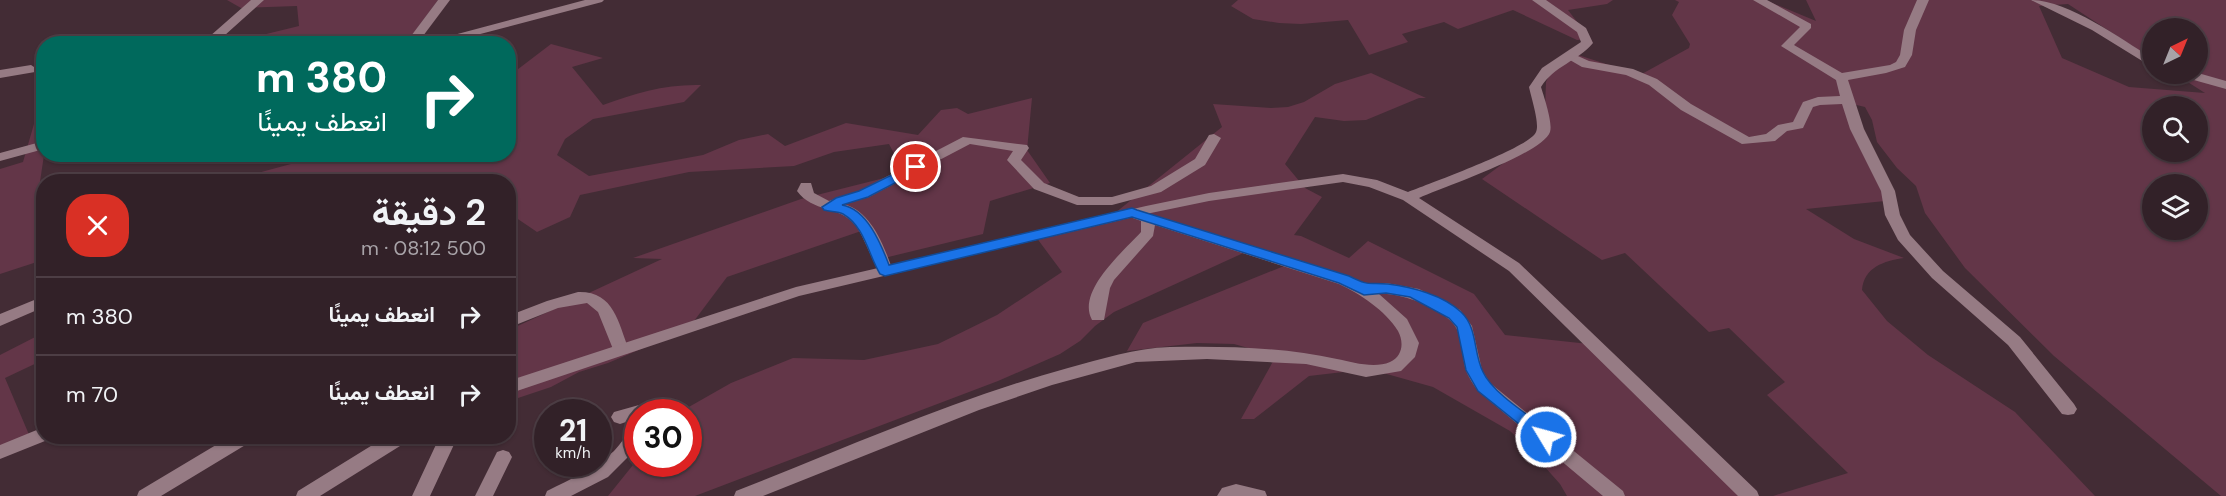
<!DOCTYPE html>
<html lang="ar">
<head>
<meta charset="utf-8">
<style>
  :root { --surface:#322128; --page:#3d2e34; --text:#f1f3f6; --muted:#a8a3a8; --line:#4d3e45 }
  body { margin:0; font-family:"DM Sans",Vazirmatn,sans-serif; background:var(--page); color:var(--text); direction:rtl; height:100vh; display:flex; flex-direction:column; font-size:22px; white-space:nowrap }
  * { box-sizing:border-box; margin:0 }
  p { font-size:20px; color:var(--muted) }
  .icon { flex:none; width:33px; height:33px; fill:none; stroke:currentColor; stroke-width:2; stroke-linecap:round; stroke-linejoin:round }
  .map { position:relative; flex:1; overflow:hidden; direction:ltr }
  .side { position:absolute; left:36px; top:174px; width:480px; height:270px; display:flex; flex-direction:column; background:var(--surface); border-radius:24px; box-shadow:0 2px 4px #0004,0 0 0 2px var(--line); direction:rtl }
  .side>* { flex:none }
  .banner { position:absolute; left:36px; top:36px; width:480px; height:126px; border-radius:24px; box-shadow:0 2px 4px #0004,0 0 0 2px var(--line); direction:rtl; background:#00695c; color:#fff; overflow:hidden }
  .needle { width:39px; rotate:43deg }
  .controls { position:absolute; left:2142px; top:18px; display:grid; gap:12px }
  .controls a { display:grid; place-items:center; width:66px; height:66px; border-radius:50%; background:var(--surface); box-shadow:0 2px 4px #0004,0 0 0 2px var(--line); font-size:30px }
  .speed { position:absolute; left:534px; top:399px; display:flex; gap:12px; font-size:30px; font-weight:700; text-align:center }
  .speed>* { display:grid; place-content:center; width:78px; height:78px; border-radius:50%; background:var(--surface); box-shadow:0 2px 4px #0004,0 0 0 2px var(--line); line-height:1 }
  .speed small { font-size:15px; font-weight:400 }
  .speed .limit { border:9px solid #d22; background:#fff; color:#111 }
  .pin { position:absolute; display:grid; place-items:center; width:51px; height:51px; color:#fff; margin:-26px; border:3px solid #fff; border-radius:50%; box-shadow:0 2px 6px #0007 }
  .me { position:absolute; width:66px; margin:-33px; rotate:307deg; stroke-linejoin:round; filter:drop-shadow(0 0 4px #0008) }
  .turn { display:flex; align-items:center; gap:21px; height:126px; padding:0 30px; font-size:27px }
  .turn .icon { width:78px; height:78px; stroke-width:2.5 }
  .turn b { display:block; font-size:42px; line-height:51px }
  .round { display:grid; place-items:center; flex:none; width:63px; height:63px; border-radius:24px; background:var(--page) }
  .overview { display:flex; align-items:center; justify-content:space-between; height:102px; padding:0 30px }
  h1 { font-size:36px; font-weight:700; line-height:45px }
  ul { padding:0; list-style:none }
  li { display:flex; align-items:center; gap:18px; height:78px; padding:0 30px; border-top:2px solid var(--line) }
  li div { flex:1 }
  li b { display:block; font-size:22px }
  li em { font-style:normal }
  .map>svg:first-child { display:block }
  .green { fill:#633648; fill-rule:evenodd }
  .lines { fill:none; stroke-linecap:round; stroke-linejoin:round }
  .minor { fill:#967b84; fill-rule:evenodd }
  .tertiary { fill:#967b84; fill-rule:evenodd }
  .route { fill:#1a73e8; stroke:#114b97; stroke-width:1.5 }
</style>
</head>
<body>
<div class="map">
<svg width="2226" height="496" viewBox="0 0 2226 496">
  <rect width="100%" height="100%" fill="#432c35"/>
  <path class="green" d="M 227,0 L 438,0 L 406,43 L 225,44 L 299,26 L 297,6 L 241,8 Z
    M 1238,0 L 1613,0 L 1607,4 L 1568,10 L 1590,39 L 1577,40 L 1513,10 L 1458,29 L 1444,22 L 1402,34 L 1408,42 L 1369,55 L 1348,20 L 1301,24 L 1279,23 L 1253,19 L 1231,6 Z
    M 1675,0 L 1765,0 L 1816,21 L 1806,0 L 2226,0 L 2226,496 L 2221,496 L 2054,356 L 1965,268 L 1925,213 L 1916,186 L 1897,168 L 1877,142 L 1872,120 L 1865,107 L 1848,103 L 1885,201 L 1806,209 L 1854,239 L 1904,258 C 1884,261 1864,267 1862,290 L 1887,321 L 1928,355 L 2015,412 L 2095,496 L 1773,496 L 1848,473 L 1767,395 L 1785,382 L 1729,328 L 1709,332 L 1625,253 L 1602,260 L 1482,179 L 1540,136 L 1545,110 L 1546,82 L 1555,63 L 1572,53 L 1640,75 L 1689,48 L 1690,44 L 1672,15 L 1679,2 ZM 2068,4 L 2152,59 L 2152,28 L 2198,28 L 2198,74 L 2175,74 L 2205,93 L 2129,87 L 2062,58 L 2039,6 ZM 2152,106 L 2198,106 L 2198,152 L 2152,152 ZM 2152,184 L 2198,184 L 2198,230 L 2152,230 Z
    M 551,44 L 603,58 L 572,67 L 603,105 C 635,93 666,84 701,85 L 684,102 L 593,119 L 565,139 L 557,155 L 589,176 L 703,155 L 739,140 L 768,134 L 785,146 L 846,123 L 918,135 L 941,110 L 957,108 L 968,114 L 1032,98 L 1027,150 L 1050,183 L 990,201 L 983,234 L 876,260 L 870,228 L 727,277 L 688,329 L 608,363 L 579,372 L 551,387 L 509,401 L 509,330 L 662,259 L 633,258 L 801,199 L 904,173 L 889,144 L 834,152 L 794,166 L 689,172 L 580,195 L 570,217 L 537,232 L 509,213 L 508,182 L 225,182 L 324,155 L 508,154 L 509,76 Z
    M 1371,73 L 1426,98 L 1419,98 L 1366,120 L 1344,121 L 1315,117 L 1285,164 L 1305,188 L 1322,197 L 1294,235 L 1301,236 L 1349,258 L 1368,241 L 1474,294 L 1505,335 L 1589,344 L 1757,496 L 1567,496 L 1560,484 L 1528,448 L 1510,431 L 1433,387 L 1369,369 L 1309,376 L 1254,419 L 1241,419 L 1276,356 L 1234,344 L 1197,343 L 1127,351 L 1143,323 L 1284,266 L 1250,250 L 1114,312 L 1095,326 L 1080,341 L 1060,354 L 998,381 L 695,496 L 608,496 L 637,460 L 638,464 L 688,464 L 688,412 L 680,412 L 731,383 L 793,358 L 864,360 L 938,344 L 997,315 L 1062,272 L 1036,237 L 1115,213 L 1222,127 L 1213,104 L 1271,108 L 1288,107 L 1304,102 L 1335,84 Z
    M 43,115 L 44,155 L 35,215 L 43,213 L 43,260 L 0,274 L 0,169 L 23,162 L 36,117 Z
    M 43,333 L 43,360 L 5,378 L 30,437 L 0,450 L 0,355 Z"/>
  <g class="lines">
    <path class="minor" d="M 251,0 L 264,0 L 215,44 L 201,44 Z
      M 438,0 L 450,0 L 417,44 L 405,44 Z
      M 1753,0 L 1767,0 L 1811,24 L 1811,28 L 1794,45 L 1842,73 L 1890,65 L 1896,62 L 1900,55 L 1904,30 L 1917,0 L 1929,0 L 1916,30 L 1912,55 L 1905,67 L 1886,73 L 1848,80 L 1864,129 L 1895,191 L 1900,215 L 1910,235 L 1943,271 L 2020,337 L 2074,404 L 2077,409 L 2074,414 L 2068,415 L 2062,414 L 2008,345 L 1932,278 L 1898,240 L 1885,215 L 1881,191 L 1850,129 L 1842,104 L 1820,105 L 1813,107 L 1803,128 L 1787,131 L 1775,141 L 1742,144 L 1681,110 L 1649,85 L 1626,75 L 1582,67 L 1563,56 L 1569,52 L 1589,61 L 1633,69 L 1657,79 L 1691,104 L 1749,137 L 1766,134 L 1778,125 L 1793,122 L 1803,102 L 1818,97 L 1840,96 L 1836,80 L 1781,46 L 1800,27 Z
      M 2031,0 C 2068,0 2121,39 2152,58 L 2152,67 L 2092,30 Z
      M 31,65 L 37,69 L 35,72 L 0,78 L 0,70 Z
      M 2198,73 L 2226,81 L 2226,89 L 2183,77 L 2181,74 Z
      M 1214,134 L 1221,138 L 1205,165 L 1161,192 L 1112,205 L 1077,205 L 1034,189 L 1007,160 L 1013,151 L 970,144 L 869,197 L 844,204 C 872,212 884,246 893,271 L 885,276 C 875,273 865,236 855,225 C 839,205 813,213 797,191 L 801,183 L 811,183 L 814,193 L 829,201 L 859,191 L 963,137 L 1027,145 L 1029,148 L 1021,160 L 1044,183 L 1079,197 L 1112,197 L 1151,186 L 1195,159 L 1209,135 Z
      M 1132,209 L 1349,276 L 1366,285 L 1386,283 L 1419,289 L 1460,310 L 1472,326 L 1482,370 L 1490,383 L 1623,491 L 1625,496 L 1603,496 L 1478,391 C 1473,384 1467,375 1465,367 C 1462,354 1462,336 1455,326 C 1443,308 1399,292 1379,294 L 1407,319 L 1419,343 L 1415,357 L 1401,371 L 1366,377 L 1306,364 L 1207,359 L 1136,362 L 1052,385 L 979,410 L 763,496 L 734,496 L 736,491 C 846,448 954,399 1068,368 C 1102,359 1135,348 1170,347 C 1225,346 1283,347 1337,359 C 1352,362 1374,369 1390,362 C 1403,356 1404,342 1398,331 C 1385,310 1360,294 1339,284 L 1155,225 L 1153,236 L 1114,280 L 1110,288 L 1104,320 L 1092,320 C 1076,291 1124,251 1141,232 L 1141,221 L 1127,216 L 1125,213 Z
      M 578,292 C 614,291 618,322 629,350 L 627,354 L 615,354 L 598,312 L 587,303 L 558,308 L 508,328 L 508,316 L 547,301 Z
      M 44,296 L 44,307 L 0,326 L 0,314 Z
      M 639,405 L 651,407 L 654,412 L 638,412 L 638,418 L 620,424 L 614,422 L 611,417 L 614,412 Z
      M 44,427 L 44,436 L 52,436 L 50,439 L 0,459 L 0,445 Z
      M 638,427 L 638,447 L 608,477 L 571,496 L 545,496 L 547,491 C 571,479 594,469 614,451 C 622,443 627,431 638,427 Z
      M 231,436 L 255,436 L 252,441 L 161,496 L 137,496 L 139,491 Z
      M 440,436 L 458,436 L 430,496 L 412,496 Z
      M 503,450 L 509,452 L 512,457 L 493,496 L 475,496 L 497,452 Z
      M 1236,484 L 1265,491 L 1267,496 L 1217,496 L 1222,488 Z"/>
    <path class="tertiary" d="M 585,0 L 604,0 L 602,2 L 442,44 L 420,44 Z
      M 1532,0 L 1546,0 L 1586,28 L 1593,43 C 1578,61 1554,66 1541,87 C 1544,97 1553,123 1550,132 C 1542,154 1443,187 1419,198 L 1519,263 L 1757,491 L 1759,496 L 1738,496 L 1509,271 L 1403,200 L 1369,187 L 1343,182 L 1209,201 L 1146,214 L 799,296 L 508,394 L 508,381 L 796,287 L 1146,206 L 1209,193 L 1343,174 L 1377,180 L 1408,192 C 1428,184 1531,147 1536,132 C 1540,124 1531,97 1529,87 L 1542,68 L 1581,42 L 1577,32 Z
      M 44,141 L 44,149 L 0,161 L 0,153 Z
      M 387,436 L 411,436 L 408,441 L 320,496 L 296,496 L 298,491 Z"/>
  </g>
  <path class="route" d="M 916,163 L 922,167 L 920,170 L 868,197 L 842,205 C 867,209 881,244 889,265 L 1132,208 L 1137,210 L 1349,276 C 1371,287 1367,282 1388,284 C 1412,287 1443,295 1461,312 C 1478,328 1473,352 1483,372 C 1493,394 1532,417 1551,432 L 1554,437 L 1551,441 L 1546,443 L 1540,441 L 1478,391 L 1466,370 L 1457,327 L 1449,318 L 1410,297 L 1386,293 L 1364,295 L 1339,283 L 1132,217 L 885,276 L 880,274 C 868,254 865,227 843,214 C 838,211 830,212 824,210 L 822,207 L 836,198 L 859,191 Z"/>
</svg>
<div class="controls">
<a><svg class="needle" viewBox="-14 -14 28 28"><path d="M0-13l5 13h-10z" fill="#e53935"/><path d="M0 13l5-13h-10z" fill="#a8a3a8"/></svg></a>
<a><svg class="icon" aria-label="search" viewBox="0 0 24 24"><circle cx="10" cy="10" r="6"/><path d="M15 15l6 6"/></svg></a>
<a><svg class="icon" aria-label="layers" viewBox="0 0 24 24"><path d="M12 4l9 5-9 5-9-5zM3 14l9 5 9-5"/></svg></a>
</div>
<div class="speed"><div>21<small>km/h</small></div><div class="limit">30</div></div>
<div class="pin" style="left:916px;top:167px;background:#d93025"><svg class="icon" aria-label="arrive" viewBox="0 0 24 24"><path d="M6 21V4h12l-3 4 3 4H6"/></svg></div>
<svg class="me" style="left:1546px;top:437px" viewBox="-20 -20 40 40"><circle r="17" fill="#1a73e8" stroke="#fff" stroke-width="3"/><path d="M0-11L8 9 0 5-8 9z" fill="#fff"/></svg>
<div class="banner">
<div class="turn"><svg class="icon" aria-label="right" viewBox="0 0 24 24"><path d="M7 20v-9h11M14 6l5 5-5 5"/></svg><div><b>380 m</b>انعطف يمينًا</div></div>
</div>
<section class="side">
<div class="overview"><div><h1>2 دقيقة</h1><p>500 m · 08:12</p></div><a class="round" style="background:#d93025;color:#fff"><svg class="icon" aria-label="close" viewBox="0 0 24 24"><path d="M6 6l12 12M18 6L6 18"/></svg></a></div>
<ul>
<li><svg class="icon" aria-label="right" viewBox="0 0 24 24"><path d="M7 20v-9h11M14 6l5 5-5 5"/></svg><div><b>انعطف يمينًا</b></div><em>380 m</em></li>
<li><svg class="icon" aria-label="right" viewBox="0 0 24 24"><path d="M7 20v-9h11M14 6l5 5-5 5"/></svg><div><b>انعطف يمينًا</b></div><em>70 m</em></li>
</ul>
</section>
</div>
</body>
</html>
